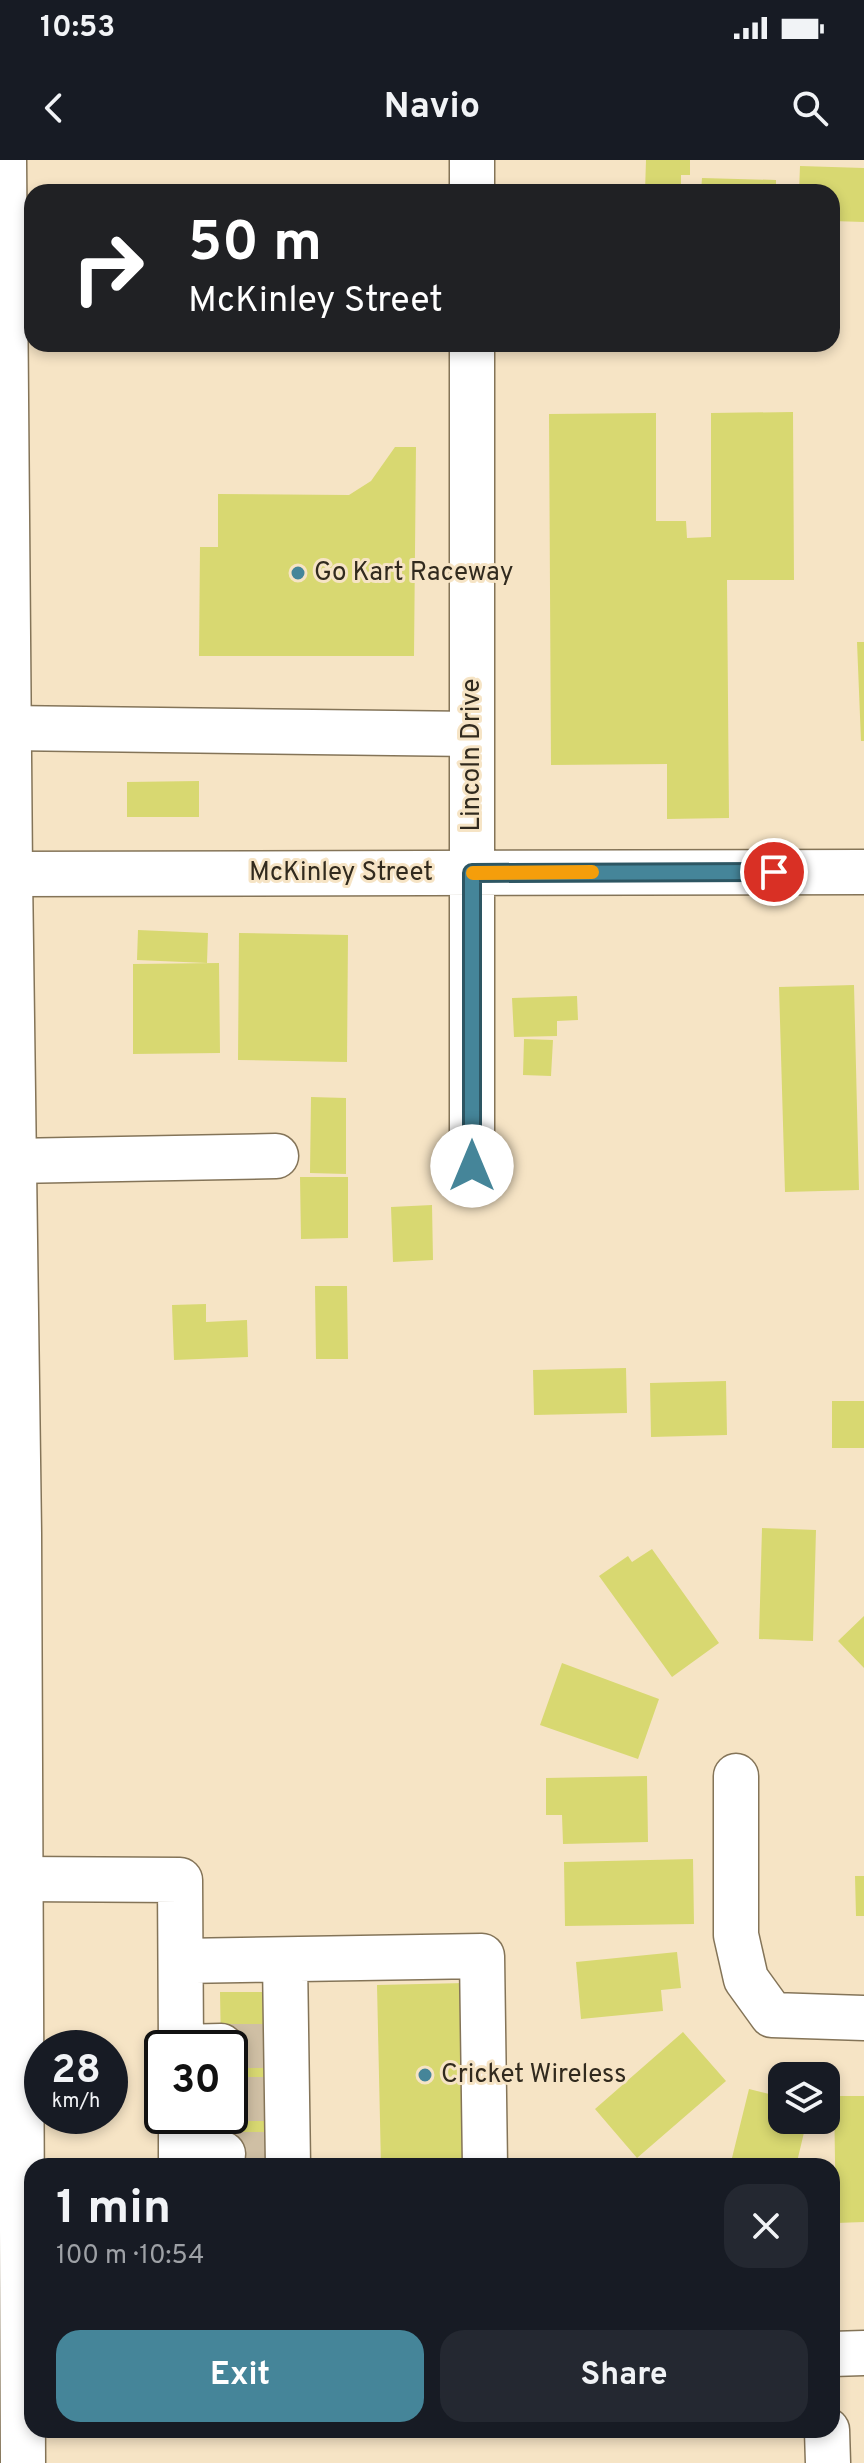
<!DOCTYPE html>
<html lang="en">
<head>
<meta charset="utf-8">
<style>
  :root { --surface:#171b24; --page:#242831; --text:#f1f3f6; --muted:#9ea1a6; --accent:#458599 }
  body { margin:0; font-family:Overpass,sans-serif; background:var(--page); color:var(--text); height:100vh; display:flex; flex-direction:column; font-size:30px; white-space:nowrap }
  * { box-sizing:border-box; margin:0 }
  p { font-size:26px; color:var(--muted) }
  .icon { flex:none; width:44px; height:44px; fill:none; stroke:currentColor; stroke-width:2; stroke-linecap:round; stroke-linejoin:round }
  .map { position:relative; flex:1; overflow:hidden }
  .drawer { position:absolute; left:24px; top:1998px; width:816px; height:280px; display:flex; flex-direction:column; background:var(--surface); border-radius:24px; box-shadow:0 4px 12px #0003 }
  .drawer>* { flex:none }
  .hud { position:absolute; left:24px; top:24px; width:816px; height:168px; border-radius:24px; box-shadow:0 4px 12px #0003; background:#202124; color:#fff; overflow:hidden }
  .buttons { position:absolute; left:768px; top:1902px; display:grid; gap:16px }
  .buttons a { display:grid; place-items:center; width:72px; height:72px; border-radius:16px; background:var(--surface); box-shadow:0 4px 12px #0003; font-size:40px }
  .speed { position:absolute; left:24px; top:1870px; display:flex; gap:16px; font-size:40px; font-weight:700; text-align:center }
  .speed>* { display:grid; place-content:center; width:104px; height:104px; border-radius:50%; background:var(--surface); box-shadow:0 4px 12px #0003; line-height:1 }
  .speed small { font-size:20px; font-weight:400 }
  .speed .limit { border:4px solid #111; border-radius:12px; background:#fff; color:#111 }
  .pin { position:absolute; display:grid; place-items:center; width:68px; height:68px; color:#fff; margin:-34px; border:4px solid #fff; border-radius:50%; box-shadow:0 2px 8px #0007 }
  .me { position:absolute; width:88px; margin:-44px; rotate:0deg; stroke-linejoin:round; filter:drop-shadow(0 0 6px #0008) }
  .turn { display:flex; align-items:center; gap:28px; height:168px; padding:0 32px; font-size:36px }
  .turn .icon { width:104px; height:104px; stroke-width:2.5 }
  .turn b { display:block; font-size:56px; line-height:68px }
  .round { display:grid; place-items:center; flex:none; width:84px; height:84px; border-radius:24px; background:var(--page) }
  .overview { display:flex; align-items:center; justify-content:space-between; height:136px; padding:0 32px }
  h1 { font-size:48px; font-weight:700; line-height:60px }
  .cta { display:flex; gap:16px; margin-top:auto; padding:16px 32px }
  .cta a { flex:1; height:92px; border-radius:24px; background:var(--accent); color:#fff; font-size:32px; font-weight:700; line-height:92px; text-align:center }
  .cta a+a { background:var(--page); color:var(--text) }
  .status { display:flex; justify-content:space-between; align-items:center; height:56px; padding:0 40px; background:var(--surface); direction:ltr }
  .status svg { height:22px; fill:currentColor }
  header { display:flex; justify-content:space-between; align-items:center; height:104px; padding:0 32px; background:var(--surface); font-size:36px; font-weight:700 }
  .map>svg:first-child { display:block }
  .building { fill:#d8d871 }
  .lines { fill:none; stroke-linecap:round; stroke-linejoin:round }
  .minor-tunnel { stroke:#cfbfa4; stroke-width:44; stroke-dasharray:44 22; stroke-linecap:butt }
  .minor-casing { stroke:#847458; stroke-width:47 }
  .major-casing { stroke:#847458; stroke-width:47 }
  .minor { stroke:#fff; stroke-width:44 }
  .major { stroke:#fff; stroke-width:44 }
  .route-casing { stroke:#2d5663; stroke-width:20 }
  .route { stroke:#458599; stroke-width:14 }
  .slow { stroke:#f59e0b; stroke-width:14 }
  .poi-dot { fill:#458599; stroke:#f6e4c5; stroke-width:3 }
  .labels { text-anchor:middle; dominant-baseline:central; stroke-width:6; stroke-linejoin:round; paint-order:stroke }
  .poi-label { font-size:26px; fill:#312a1e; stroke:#f6e4c5; text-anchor:start }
  .street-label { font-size:26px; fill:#312a1e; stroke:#f6e4c5 }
</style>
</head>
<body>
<div class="status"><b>10:53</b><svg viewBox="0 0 49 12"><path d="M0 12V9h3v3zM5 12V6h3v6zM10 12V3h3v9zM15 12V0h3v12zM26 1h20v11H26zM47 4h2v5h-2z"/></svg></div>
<header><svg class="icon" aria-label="back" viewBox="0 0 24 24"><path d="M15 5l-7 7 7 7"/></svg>Navio<svg class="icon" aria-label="search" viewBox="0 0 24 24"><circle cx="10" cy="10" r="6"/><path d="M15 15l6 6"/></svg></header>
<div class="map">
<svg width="864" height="2303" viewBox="0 0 864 2303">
  <rect width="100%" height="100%" fill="#f6e4c5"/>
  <path class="building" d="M 646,0 L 690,0 L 690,15 L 681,15 L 681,32 L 645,32 Z
    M 800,6 L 864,8 L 864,62 L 832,61 L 832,32 L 799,32 Z
    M 702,18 L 776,20 L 776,32 L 701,32 Z
    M 793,252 L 794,420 L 727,420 L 729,658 L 667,659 L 667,604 L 551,605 L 549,254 L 656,253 L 656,361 L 686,361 L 687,378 L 711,377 L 711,253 Z
    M 395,287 L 416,287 L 414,496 L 199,496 L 200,387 L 218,387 L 218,334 L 349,335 L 371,321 Z
    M 857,482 L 864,482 L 864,581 L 861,581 Z
    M 199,621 L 199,657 L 127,657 L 127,622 Z
    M 138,770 L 208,773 L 207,803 L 137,800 Z
    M 239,773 L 348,775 L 347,902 L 238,900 Z
    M 219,803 L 220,893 L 133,894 L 133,804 Z
    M 854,825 L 859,1030 L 785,1032 L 779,827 Z
    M 577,836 L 578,860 L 557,861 L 557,876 L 514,877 L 512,838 Z
    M 524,879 L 553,880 L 551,916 L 523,915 Z
    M 311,937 L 346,938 L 346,1014 L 310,1013 Z
    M 300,1017 L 348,1017 L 348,1078 L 301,1079 Z
    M 432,1045 L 433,1100 L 393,1102 L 391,1047 Z
    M 315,1126 L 347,1126 L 348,1199 L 316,1199 Z
    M 206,1144 L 206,1162 L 247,1160 L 248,1197 L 174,1200 L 172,1145 Z
    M 626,1208 L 627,1253 L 534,1255 L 533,1210 Z
    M 726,1221 L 727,1275 L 651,1277 L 650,1223 Z
    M 832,1241 L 864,1241 L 864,1288 L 832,1288 Z
    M 762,1368 L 816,1370 L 813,1481 L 759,1479 Z
    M 652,1389 L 719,1483 L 672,1517 L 599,1416 L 628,1396 L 632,1402 Z
    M 864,1456 L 864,1508 L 838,1481 Z
    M 562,1503 L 659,1539 L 638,1599 L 540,1565 Z
    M 647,1616 L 648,1682 L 563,1684 L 562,1655 L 546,1655 L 546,1618 Z
    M 693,1699 L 694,1764 L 565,1766 L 564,1702 Z
    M 855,1716 L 864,1716 L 864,1756 L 856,1756 Z
    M 677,1792 L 681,1828 L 661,1830 L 663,1851 L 581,1859 L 576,1802 Z
    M 465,1823 L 468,2006 L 381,2006 L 377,1825 Z
    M 220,1832 L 270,1832 L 274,2006 L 223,2006 L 222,1956 L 230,1956 L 230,1888 L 221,1888 Z
    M 683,1872 L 726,1921 L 637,1998 L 595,1949 Z
    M 749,1929 L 782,1937 L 782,1960 L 807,1960 L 796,2006 L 730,2006 Z
    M 834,1936 L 864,1936 L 864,2062 L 836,2063 Z"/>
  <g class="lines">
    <path class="minor-tunnel" d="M 221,1886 L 271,1886
      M 230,1939 L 272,1939
      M 223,1994 L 273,1994"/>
    <defs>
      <path id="minor" d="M 472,32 L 472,0
        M 8,568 L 472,574
        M 10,714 L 864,712
        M 13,1001 L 276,996
        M 472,1006 L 472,184
        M 736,1616 L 736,1775 L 746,1819 L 772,1855 L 864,1858
        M 20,1719 L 180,1720 L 181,1888
        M 285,1800 L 288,2006
        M 181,1801 L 482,1796 L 485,2006
        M 181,1887 L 221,1886
        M 181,1956 L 181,2006
        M 181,1996 L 223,1994
        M 832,2194 L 864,2193
        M 827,2270 L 828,2303"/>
      <path id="major" d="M 4,0 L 10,714 L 19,1373 L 23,2303"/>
    </defs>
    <use href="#minor" class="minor-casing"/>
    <use href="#major" class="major-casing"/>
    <use href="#minor" class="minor"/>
    <use href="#major" class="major"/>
  </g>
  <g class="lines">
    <defs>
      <path id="route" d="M 472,1006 L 472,713 L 774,712"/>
    </defs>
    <use href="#route" class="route-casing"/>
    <use href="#route" class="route"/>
    <path class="slow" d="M 473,713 L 592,712"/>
  </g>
  <g class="poi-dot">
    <circle cx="298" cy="413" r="8"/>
    <circle cx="425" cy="1915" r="8"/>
  </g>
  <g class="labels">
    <g class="poi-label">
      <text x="314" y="413">Go Kart Raceway</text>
      <text x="441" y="1915">Cricket Wireless</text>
    </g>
    <g class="street-label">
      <text transform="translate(472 595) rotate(-90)">Lincoln Drive</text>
      <text x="341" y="713">McKinley Street</text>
    </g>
  </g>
</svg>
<div class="buttons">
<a><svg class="icon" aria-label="layers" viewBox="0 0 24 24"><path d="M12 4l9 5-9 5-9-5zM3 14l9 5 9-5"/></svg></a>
</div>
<div class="speed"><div>28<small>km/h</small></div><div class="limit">30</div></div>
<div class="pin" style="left:774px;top:712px;background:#d93025"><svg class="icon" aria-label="arrive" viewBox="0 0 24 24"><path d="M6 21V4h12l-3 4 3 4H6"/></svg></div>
<svg class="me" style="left:472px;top:1006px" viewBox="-20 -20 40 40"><circle r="19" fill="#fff"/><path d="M0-13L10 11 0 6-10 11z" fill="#458599"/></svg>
<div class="hud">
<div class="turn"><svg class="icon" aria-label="right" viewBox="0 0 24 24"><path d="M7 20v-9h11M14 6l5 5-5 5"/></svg><div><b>50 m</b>McKinley Street</div></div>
</div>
<section class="drawer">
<div class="overview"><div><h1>1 min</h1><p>100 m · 10:54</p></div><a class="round"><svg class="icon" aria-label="close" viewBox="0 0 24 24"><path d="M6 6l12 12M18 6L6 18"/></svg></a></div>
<div class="cta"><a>Exit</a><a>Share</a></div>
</section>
</div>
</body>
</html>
